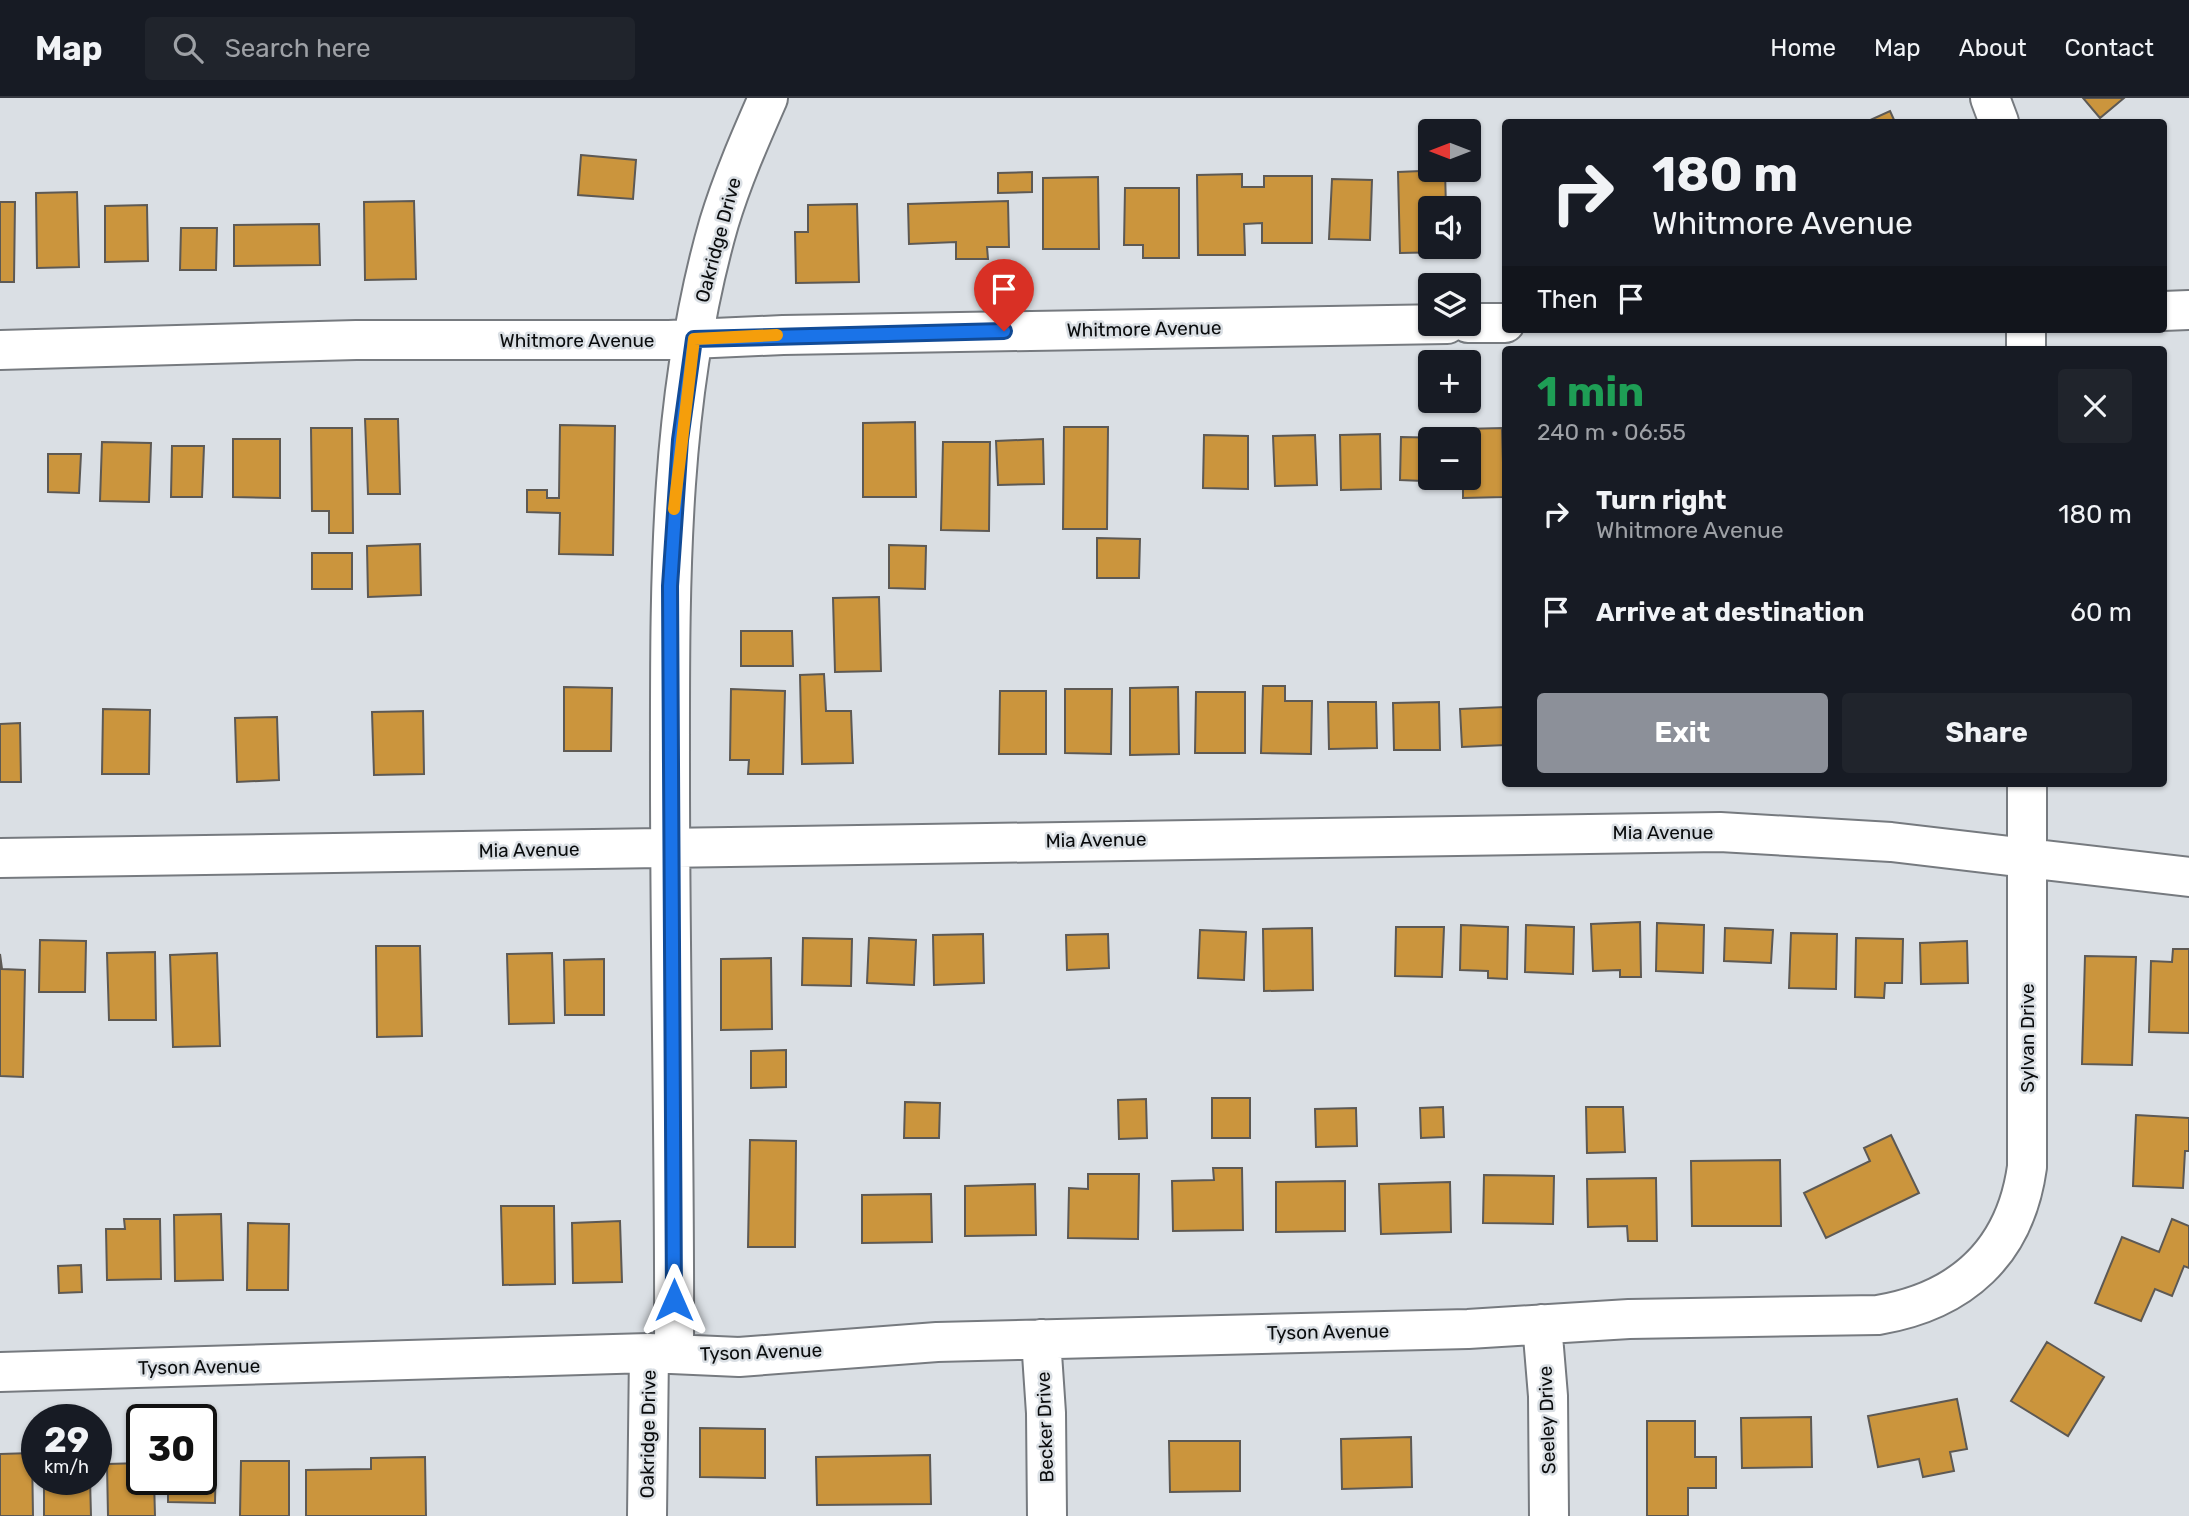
<!DOCTYPE html>
<html lang="en">
<head>
<meta charset="utf-8">
<style>
  :root { --surface:#171b24; --page:#20242c; --text:#f1f3f6; --muted:#9ea1a6; --line:#363941; --accent:#8c9099 }
  body { margin:0; font-family:Rubik,sans-serif; background:var(--page); color:var(--text); height:100vh; display:flex; flex-direction:column; font-size:26px; white-space:nowrap }
  * { box-sizing:border-box; margin:0 }
  p { font-size:23px; color:var(--muted) }
  .icon { flex:none; width:38px; height:38px; fill:none; stroke:currentColor; stroke-width:2; stroke-linecap:round; stroke-linejoin:round }
  .map { position:relative; flex:1; overflow:hidden }
  .panel { position:absolute; left:1502px; top:248px; width:665px; height:441px; display:flex; flex-direction:column; background:var(--surface); border-radius:7px; box-shadow:0 2px 5px #0004 }
  .panel>* { flex:none }
  .banner { position:absolute; left:1502px; top:21px; width:665px; height:214px; border-radius:7px; box-shadow:0 2px 5px #0004; background:#171b24; color:var(--text); overflow:hidden }
  .needle { width:46px; rotate:270deg }
  .fabs { position:absolute; left:1418px; top:21px; display:grid; gap:14px }
  .fabs a { display:grid; place-items:center; width:63px; height:63px; border-radius:7px; background:var(--surface); box-shadow:0 2px 5px #0004; font-size:35px }
  .speed { position:absolute; left:21px; top:1306px; display:flex; gap:14px; font-size:35px; font-weight:700; text-align:center }
  .speed>* { display:grid; place-content:center; width:91px; height:91px; border-radius:50%; background:var(--surface); box-shadow:0 2px 5px #0004; line-height:1 }
  .speed small { font-size:18px; font-weight:400 }
  .speed .limit { border:4px solid #111; border-radius:10px; background:#fff; color:#111 }
  .pin { position:absolute; display:grid; place-items:center; width:60px; height:60px; color:#fff; margin:-72px -30px; border-radius:50% 50% 50% 0; rotate:-45deg; box-shadow:0 0 7px #0007 }
  .pin .icon { rotate:45deg }
  .me { position:absolute; width:77px; margin:-38px; rotate:0deg; stroke-linejoin:round; filter:drop-shadow(0 0 5px #0008) }
  .turn { display:flex; align-items:center; gap:24px; height:147px; padding:0 35px; font-size:32px }
  .turn .icon { width:91px; height:91px; stroke-width:2.5 }
  .turn b { display:block; font-size:49px; line-height:60px }
  .then { display:flex; align-items:center; height:66px; padding:0 35px; background:#0003; gap:14px; font-size:26px }
  .round { display:grid; place-items:center; flex:none; width:74px; height:74px; border-radius:7px; background:var(--page) }
  .headline { display:flex; align-items:center; justify-content:space-between; height:119px; padding:0 35px }
  h1 { font-size:42px; font-weight:700; line-height:52px; color:#1e9e55 }
  .primary-button { display:flex; gap:14px; margin-top:auto; padding:14px 35px }
  .primary-button a { flex:1; height:80px; border-radius:7px; background:var(--accent); color:#fff; font-size:28px; font-weight:700; line-height:80px; text-align:center }
  .primary-button a+a { background:var(--page); color:var(--text) }
  ul { padding:0; list-style:none }
  li { display:flex; align-items:center; gap:21px; height:98px; padding:0 35px }
  li div { flex:1 }
  li b { display:block; font-size:26px }
  li em { font-style:normal }
  header { display:flex; align-items:center; gap:42px; box-sizing:border-box; height:98px; padding:0 35px; background:var(--surface); border-bottom:2px solid var(--line) }
  header strong { font-size:33px }
  nav { display:flex; gap:38px; margin-inline-start:auto; font-size:24px }
  .search { width:490px; height:63px; background:var(--page); display:flex; align-items:center; gap:18px; box-sizing:border-box; padding:0 24px; border-radius:7px; color:var(--muted); font-size:26px }
  .map>svg:first-child { display:block }
  .building { fill:#cb953d; stroke:#5d5954; stroke-width:2 }
  .lines { fill:none; stroke-linecap:round; stroke-linejoin:round }
  .minor-casing { stroke:#767a7f; stroke-width:42 }
  .minor { stroke:#fff; stroke-width:38 }
  .route-casing { stroke:#114b97; stroke-width:18 }
  .route { stroke:#1a73e8; stroke-width:12 }
  .slow { stroke:#f59e0b; stroke-width:12 }
  .labels { text-anchor:middle; dominant-baseline:central; stroke-width:5; stroke-linejoin:round; paint-order:stroke }
  .street-label { font-size:19px; fill:#0a0c0d; stroke:#dadfe4 }
</style>
</head>
<body>
<header>
<strong>Map</strong>
<div class="search"><svg class="icon" aria-label="search" viewBox="0 0 24 24"><circle cx="10" cy="10" r="6"/><path d="M15 15l6 6"/></svg>Search here</div>
<nav><a>Home</a><a>Map</a><a>About</a><a>Contact</a></nav>
</header>
<div class="map">
<svg width="2189" height="1418" viewBox="0 0 2189 1418">
  <rect width="100%" height="100%" fill="#dadfe4"/>
  <path class="building" d="M 2083,0 L 2124,0 L 2100,20 Z
    M 1890,13 L 1895,24 L 1866,24 Z
    M 581,57 L 636,62 L 633,101 L 578,97 Z
    M 1445,72 L 1446,110 L 1430,110 L 1430,149 L 1447,149 L 1447,154 L 1400,155 L 1398,74 Z
    M 1032,74 L 1032,94 L 998,95 L 998,75 Z
    M 1242,76 L 1242,89 L 1264,89 L 1264,78 L 1312,78 L 1312,145 L 1262,145 L 1262,125 L 1244,126 L 1245,157 L 1198,157 L 1197,77 Z
    M 1098,79 L 1099,151 L 1043,151 L 1043,80 Z
    M 1332,81 L 1372,82 L 1370,142 L 1329,141 Z
    M 1125,90 L 1179,90 L 1179,160 L 1143,160 L 1143,147 L 1124,147 Z
    M 77,94 L 79,169 L 37,170 L 36,95 Z
    M 414,103 L 416,181 L 365,182 L 364,104 Z
    M 1008,103 L 1009,149 L 987,149 L 988,161 L 956,161 L 956,144 L 909,146 L 908,106 Z
    M 0,104 L 15,104 L 14,184 L 0,184 Z
    M 857,106 L 859,184 L 796,185 L 795,134 L 808,134 L 808,107 Z
    M 147,107 L 148,163 L 105,164 L 105,108 Z
    M 319,126 L 320,167 L 234,168 L 234,127 Z
    M 181,130 L 217,130 L 216,172 L 180,172 Z
    M 365,321 L 398,321 L 400,396 L 368,396 Z
    M 915,324 L 916,399 L 863,399 L 863,325 Z
    M 560,327 L 615,328 L 613,457 L 559,456 L 560,415 L 527,414 L 527,392 L 547,392 L 547,400 L 559,400 Z
    M 1064,329 L 1108,329 L 1107,431 L 1063,431 Z
    M 311,330 L 352,330 L 353,435 L 329,435 L 329,413 L 312,413 Z
    M 1502,330 L 1504,399 L 1463,400 L 1463,380 L 1468,380 L 1468,341 L 1462,341 L 1462,331 Z
    M 1380,336 L 1381,391 L 1341,392 L 1340,337 Z
    M 1204,337 L 1248,338 L 1248,391 L 1203,390 Z
    M 1315,337 L 1317,387 L 1275,388 L 1273,338 Z
    M 1401,339 L 1448,340 L 1430,341 L 1430,380 L 1447,380 L 1447,384 L 1400,382 Z
    M 233,341 L 280,341 L 280,400 L 233,399 Z
    M 1043,341 L 1044,386 L 998,387 L 996,343 Z
    M 102,344 L 151,345 L 149,404 L 100,403 Z
    M 943,344 L 990,344 L 989,433 L 941,432 Z
    M 172,348 L 204,348 L 202,399 L 171,399 Z
    M 48,356 L 81,356 L 79,395 L 48,394 Z
    M 1097,440 L 1140,441 L 1139,480 L 1097,480 Z
    M 420,446 L 421,497 L 368,499 L 367,448 Z
    M 889,447 L 926,448 L 925,491 L 889,490 Z
    M 312,455 L 352,455 L 352,491 L 312,491 Z
    M 879,499 L 881,573 L 835,574 L 833,500 Z
    M 741,533 L 792,533 L 793,568 L 741,568 Z
    M 824,576 L 826,613 L 851,613 L 853,665 L 802,666 L 800,577 Z
    M 1263,588 L 1285,588 L 1285,603 L 1312,603 L 1311,656 L 1261,655 Z
    M 564,589 L 612,590 L 611,653 L 564,653 Z
    M 1178,589 L 1179,656 L 1130,657 L 1130,590 Z
    M 731,591 L 785,593 L 783,676 L 748,676 L 749,662 L 730,662 Z
    M 1065,591 L 1112,591 L 1111,656 L 1065,655 Z
    M 1000,593 L 1046,593 L 1046,656 L 999,656 Z
    M 1196,594 L 1245,594 L 1245,655 L 1195,655 Z
    M 1328,604 L 1376,604 L 1377,650 L 1329,651 Z
    M 1439,604 L 1440,652 L 1394,652 L 1393,605 Z
    M 1505,609 L 1505,647 L 1462,649 L 1460,611 Z
    M 103,611 L 150,612 L 149,676 L 102,676 Z
    M 423,613 L 424,676 L 374,677 L 372,614 Z
    M 277,619 L 279,682 L 237,684 L 235,620 Z
    M 20,625 L 21,684 L 0,684 L 0,626 Z
    M 1640,824 L 1641,879 L 1620,879 L 1620,872 L 1593,873 L 1591,826 Z
    M 1657,825 L 1704,827 L 1703,875 L 1656,873 Z
    M 1461,827 L 1508,829 L 1507,881 L 1488,880 L 1488,873 L 1460,872 Z
    M 1526,827 L 1574,829 L 1573,876 L 1525,874 Z
    M 1396,829 L 1444,829 L 1442,879 L 1395,878 Z
    M 1312,830 L 1313,892 L 1264,893 L 1263,831 Z
    M 1725,830 L 1773,832 L 1771,865 L 1724,863 Z
    M 1200,832 L 1246,834 L 1244,882 L 1198,880 Z
    M 1791,835 L 1837,836 L 1836,891 L 1789,890 Z
    M 983,836 L 984,885 L 934,887 L 933,837 Z
    M 1108,836 L 1109,870 L 1067,872 L 1066,837 Z
    M 803,840 L 852,841 L 851,888 L 802,887 Z
    M 869,840 L 916,842 L 914,887 L 867,885 Z
    M 1856,840 L 1903,841 L 1902,885 L 1885,885 L 1884,900 L 1855,899 Z
    M 40,842 L 86,843 L 85,894 L 39,894 Z
    M 1967,843 L 1968,885 L 1921,886 L 1920,845 Z
    M 376,848 L 420,848 L 422,938 L 377,939 Z
    M 2173,851 L 2189,851 L 2189,935 L 2149,934 L 2151,863 L 2172,864 Z
    M 155,854 L 156,922 L 109,922 L 107,855 Z
    M 217,855 L 220,948 L 173,949 L 170,857 Z
    M 552,855 L 554,925 L 509,926 L 507,856 Z
    M 0,856 L 2,871 L 25,872 L 23,979 L 0,978 Z
    M 2085,858 L 2136,859 L 2132,967 L 2082,966 Z
    M 771,860 L 772,931 L 721,932 L 721,861 Z
    M 604,861 L 604,917 L 565,917 L 564,862 Z
    M 786,952 L 786,989 L 751,990 L 751,953 Z
    M 1212,1000 L 1250,1000 L 1250,1040 L 1212,1040 Z
    M 1146,1001 L 1147,1040 L 1119,1041 L 1118,1002 Z
    M 905,1004 L 940,1005 L 939,1040 L 904,1040 Z
    M 1443,1009 L 1444,1039 L 1421,1040 L 1420,1010 Z
    M 1586,1009 L 1623,1009 L 1625,1054 L 1587,1055 Z
    M 1356,1010 L 1357,1048 L 1316,1049 L 1315,1011 Z
    M 2136,1017 L 2189,1020 L 2189,1053 L 2185,1053 L 2183,1090 L 2133,1088 Z
    M 1891,1037 L 1919,1095 L 1826,1140 L 1804,1095 L 1870,1063 L 1864,1050 Z
    M 750,1042 L 796,1043 L 795,1149 L 748,1149 Z
    M 1780,1062 L 1781,1128 L 1692,1128 L 1691,1063 Z
    M 1213,1070 L 1242,1070 L 1243,1132 L 1173,1133 L 1172,1083 L 1214,1082 Z
    M 1088,1076 L 1139,1076 L 1138,1141 L 1068,1140 L 1069,1090 L 1088,1091 Z
    M 1484,1077 L 1554,1078 L 1553,1126 L 1483,1125 Z
    M 1656,1080 L 1657,1143 L 1628,1143 L 1627,1128 L 1588,1129 L 1587,1081 Z
    M 1345,1083 L 1345,1133 L 1276,1134 L 1276,1084 Z
    M 1450,1084 L 1451,1134 L 1381,1136 L 1379,1086 Z
    M 1035,1086 L 1036,1137 L 965,1138 L 965,1088 Z
    M 931,1096 L 932,1144 L 862,1145 L 862,1097 Z
    M 501,1108 L 554,1108 L 555,1186 L 503,1187 Z
    M 221,1116 L 223,1182 L 175,1183 L 174,1117 Z
    M 124,1121 L 160,1121 L 161,1181 L 107,1182 L 106,1131 L 125,1131 Z
    M 2172,1121 L 2189,1128 L 2189,1170 L 2184,1168 L 2172,1198 L 2155,1191 L 2141,1223 L 2095,1205 L 2122,1139 L 2159,1154 Z
    M 620,1123 L 622,1184 L 573,1185 L 572,1125 Z
    M 248,1125 L 289,1126 L 288,1192 L 247,1192 Z
    M 81,1167 L 82,1194 L 59,1195 L 58,1168 Z
    M 2047,1244 L 2104,1279 L 2068,1338 L 2011,1303 Z
    M 1957,1301 L 1967,1351 L 1950,1354 L 1954,1373 L 1923,1379 L 1919,1361 L 1878,1369 L 1868,1318 Z
    M 1811,1319 L 1812,1369 L 1742,1370 L 1741,1320 Z
    M 1647,1323 L 1695,1323 L 1695,1359 L 1716,1359 L 1716,1390 L 1688,1390 L 1688,1418 L 1647,1418 Z
    M 700,1330 L 765,1331 L 765,1380 L 700,1379 Z
    M 1411,1339 L 1412,1389 L 1342,1391 L 1341,1341 Z
    M 1169,1343 L 1240,1343 L 1240,1393 L 1170,1394 Z
    M 201,1354 L 216,1355 L 215,1405 L 168,1404 L 168,1381 L 201,1381 Z
    M 32,1355 L 33,1418 L 0,1418 L 0,1356 Z
    M 930,1357 L 931,1406 L 817,1407 L 816,1359 Z
    M 425,1359 L 426,1418 L 306,1418 L 306,1372 L 371,1371 L 371,1360 Z
    M 241,1363 L 289,1363 L 289,1418 L 240,1418 Z
    M 142,1365 L 142,1381 L 154,1381 L 155,1418 L 108,1418 L 107,1366 Z
    M 44,1381 L 90,1381 L 91,1418 L 44,1418 Z"/>
  <g class="lines">
    <defs>
      <path id="minor" d="M 1990,0 L 1999,24
        M 2163,213 L 2189,212
        M 1468,225 L 1505,225
        M 2026,231 L 2026,252
        M 0,252 L 356,242 L 669,242 L 783,237 L 1447,226
        M 0,760 L 1720,734 L 1891,744 L 2189,779
        M 1542,1226 L 1548,1298 L 1549,1418
        M 1041,1241 L 1046,1315 L 1047,1418
        M 674,1255 C 675,1064 670,873 670,681 C 670,495 667,305 719,125 C 732,82 750,41 768,0
        M 0,1274 L 649,1255 L 739,1259 L 937,1244 L 1468,1231 L 1629,1221 L 1878,1217 C 1961,1203 2015,1155 2027,1069 L 2027,686
        M 647,1418 L 649,1255"/>
    </defs>
    <use href="#minor" class="minor-casing"/>
    <use href="#minor" class="minor"/>
  </g>
  <g class="lines">
    <defs>
      <path id="route" d="M 674,1202 L 670,488 L 680,342 L 694,241 L 1004,233"/>
    </defs>
    <use href="#route" class="route-casing"/>
    <use href="#route" class="route"/>
    <path class="slow" d="M 674,411 L 694,241 L 777,237"/>
  </g>
  <g class="labels">
    <g class="street-label">
      <text transform="translate(718 142) rotate(-75)">Oakridge Drive</text>
      <text transform="translate(1144 231) rotate(-1)">Whitmore Avenue</text>
      <text x="577" y="242">Whitmore Avenue</text>
      <text x="1663" y="734">Mia Avenue</text>
      <text transform="translate(1096 742) rotate(-1)">Mia Avenue</text>
      <text transform="translate(529 752) rotate(-1)">Mia Avenue</text>
      <text transform="translate(2027 940) rotate(-90)">Sylvan Drive</text>
      <text transform="translate(1328 1234) rotate(-1)">Tyson Avenue</text>
      <text transform="translate(761 1254) rotate(-2)">Tyson Avenue</text>
      <text transform="translate(199 1269) rotate(-1)">Tyson Avenue</text>
      <text transform="translate(1547 1322) rotate(-92)">Seeley Drive</text>
      <text transform="translate(1045 1329) rotate(-92)">Becker Drive</text>
      <text transform="translate(648 1336) rotate(-89)">Oakridge Drive</text>
    </g>
  </g>
</svg>
<div class="fabs">
<a><svg class="needle" viewBox="-14 -14 28 28"><path d="M0-13l5 13h-10z" fill="#e53935"/><path d="M0 13l5-13h-10z" fill="#9ea1a6"/></svg></a>
<a><svg class="icon" aria-label="sound" viewBox="0 0 24 24"><path d="M4 9h4l5-4v14l-5-4H4zM17 9q2 3 0 6"/></svg></a>
<a><svg class="icon" aria-label="layers" viewBox="0 0 24 24"><path d="M12 4l9 5-9 5-9-5zM3 14l9 5 9-5"/></svg></a>
<a>+</a>
<a>−</a>
</div>
<div class="speed"><div>29<small>km/h</small></div><div class="limit">30</div></div>
<div class="pin" style="left:1004px;top:233px;background:#d93025"><svg class="icon" aria-label="arrive" viewBox="0 0 24 24"><path d="M6 21V4h12l-3 4 3 4H6"/></svg></div>
<svg class="me" style="left:674px;top:1202px" viewBox="-20 -20 40 40"><path d="M0-17L14 15 0 8-14 15z" fill="#1a73e8" stroke="#fff" stroke-width="4"/></svg>
<div class="banner">
<div class="turn"><svg class="icon" aria-label="right" viewBox="0 0 24 24"><path d="M7 20v-9h11M14 6l5 5-5 5"/></svg><div><b>180 m</b>Whitmore Avenue</div></div>
<div class="then">Then<svg class="icon" aria-label="arrive" viewBox="0 0 24 24"><path d="M6 21V4h12l-3 4 3 4H6"/></svg></div>
</div>
<section class="panel">
<div class="headline"><div><h1>1 min</h1><p>240 m · 06:55</p></div><a class="round"><svg class="icon" aria-label="close" viewBox="0 0 24 24"><path d="M6 6l12 12M18 6L6 18"/></svg></a></div>
<ul>
<li><svg class="icon" aria-label="right" viewBox="0 0 24 24"><path d="M7 20v-9h11M14 6l5 5-5 5"/></svg><div><b>Turn right</b><p>Whitmore Avenue</p></div><em>180 m</em></li>
<li><svg class="icon" aria-label="arrive" viewBox="0 0 24 24"><path d="M6 21V4h12l-3 4 3 4H6"/></svg><div><b>Arrive at destination</b></div><em>60 m</em></li>
</ul>
<div class="primary-button"><a>Exit</a><a>Share</a></div>
</section>
</div>
</body>
</html>
